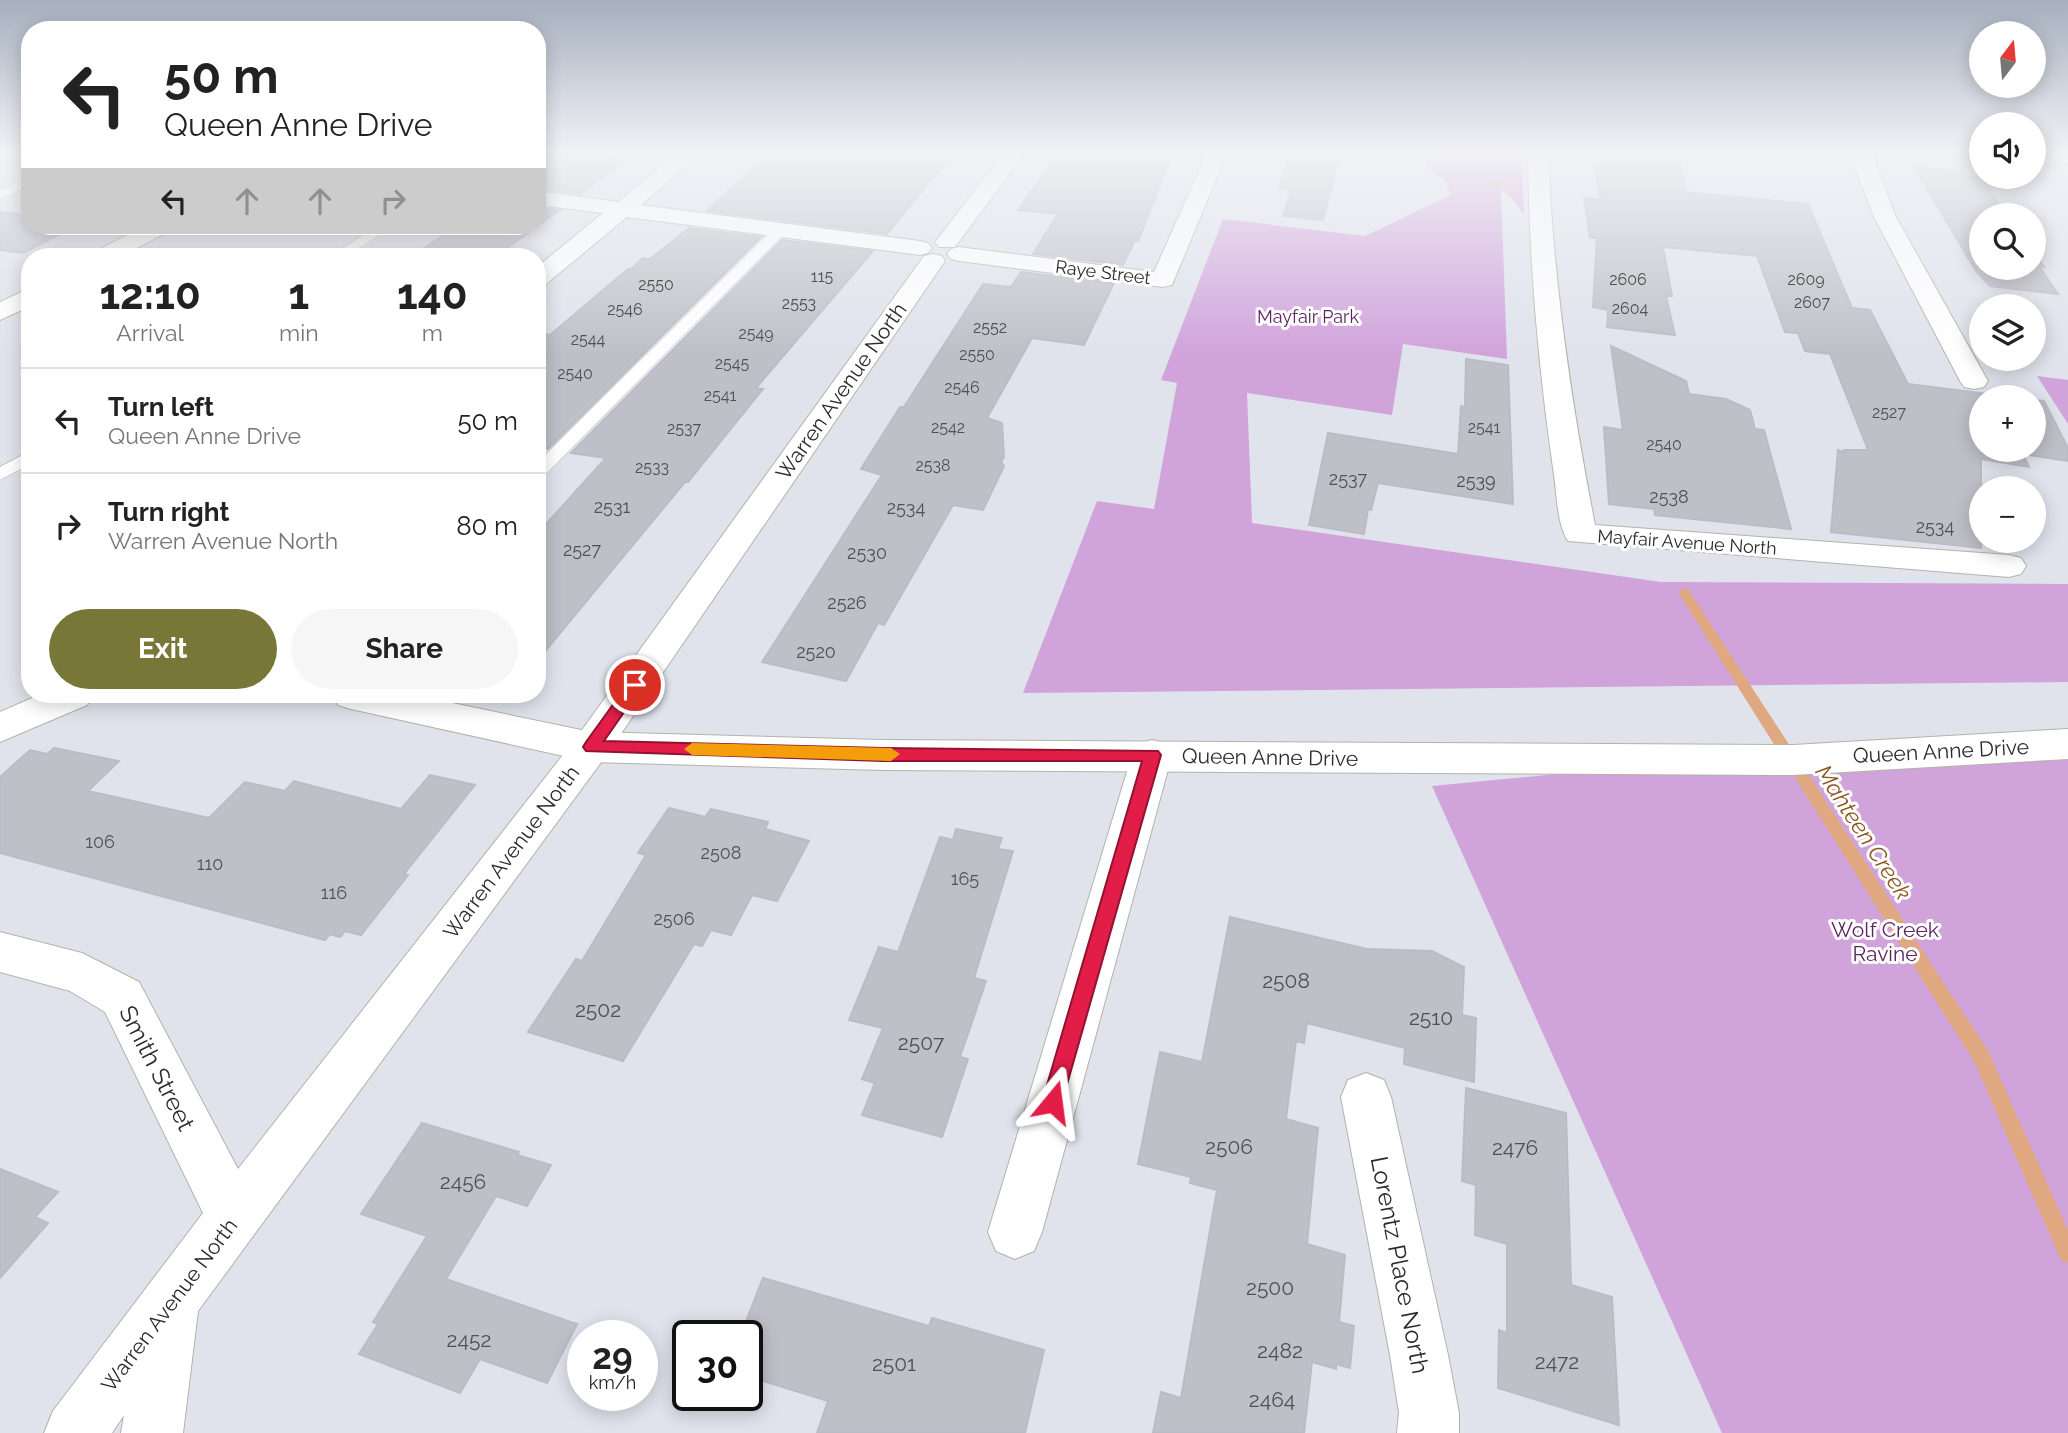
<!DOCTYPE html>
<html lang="en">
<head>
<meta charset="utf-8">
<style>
  :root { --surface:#fff; --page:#f6f6f6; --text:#222; --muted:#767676; --line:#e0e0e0; --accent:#797738 }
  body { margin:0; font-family:Raleway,sans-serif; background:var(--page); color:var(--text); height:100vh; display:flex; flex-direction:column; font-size:26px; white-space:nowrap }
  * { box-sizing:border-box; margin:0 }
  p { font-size:23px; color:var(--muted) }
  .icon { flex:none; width:38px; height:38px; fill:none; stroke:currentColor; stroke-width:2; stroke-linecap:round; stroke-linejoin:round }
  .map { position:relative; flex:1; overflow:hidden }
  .details { position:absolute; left:21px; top:248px; width:525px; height:455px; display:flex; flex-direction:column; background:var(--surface); border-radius:28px; box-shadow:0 4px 18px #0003 }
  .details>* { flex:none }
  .hud { position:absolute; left:21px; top:21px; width:525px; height:214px; border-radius:28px; box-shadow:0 4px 18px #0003; background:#fff; color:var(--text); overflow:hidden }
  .needle { width:46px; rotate:16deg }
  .controls { position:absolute; left:1969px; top:21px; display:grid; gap:14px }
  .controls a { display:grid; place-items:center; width:77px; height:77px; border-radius:50%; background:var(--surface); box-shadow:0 4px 18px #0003; font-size:35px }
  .speed { position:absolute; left:567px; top:1320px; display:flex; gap:14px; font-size:35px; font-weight:700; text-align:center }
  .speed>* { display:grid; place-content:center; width:91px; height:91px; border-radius:50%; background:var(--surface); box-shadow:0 4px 18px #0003; line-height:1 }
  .speed small { font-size:18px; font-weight:400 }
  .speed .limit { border:4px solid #111; border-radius:10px; background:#fff; color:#111 }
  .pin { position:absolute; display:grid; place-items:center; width:60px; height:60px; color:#fff; margin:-30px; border:4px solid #fff; border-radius:50%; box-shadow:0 2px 7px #0007 }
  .me { position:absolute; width:77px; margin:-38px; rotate:16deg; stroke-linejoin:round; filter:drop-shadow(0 0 5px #0008) }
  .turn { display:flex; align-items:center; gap:24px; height:147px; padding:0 28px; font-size:32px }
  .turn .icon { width:91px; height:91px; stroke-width:2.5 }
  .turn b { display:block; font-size:49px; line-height:60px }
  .lanes { display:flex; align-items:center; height:66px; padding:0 28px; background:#0003; justify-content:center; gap:35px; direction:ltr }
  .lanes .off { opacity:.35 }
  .eta { display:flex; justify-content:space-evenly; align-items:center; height:119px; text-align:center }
  .eta b { font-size:42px; font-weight:700; line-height:49px }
  .button { display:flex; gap:14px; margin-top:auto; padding:14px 28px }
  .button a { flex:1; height:80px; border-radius:42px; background:var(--accent); color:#fff; font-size:28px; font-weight:700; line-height:80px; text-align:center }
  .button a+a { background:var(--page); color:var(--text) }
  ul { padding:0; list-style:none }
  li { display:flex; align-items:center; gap:21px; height:105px; padding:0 28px; border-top:2px solid var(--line) }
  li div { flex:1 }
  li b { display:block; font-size:26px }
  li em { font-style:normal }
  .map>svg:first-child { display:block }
  .green { fill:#d0a3db }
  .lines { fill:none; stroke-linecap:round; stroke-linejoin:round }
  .stream { fill:#e0a880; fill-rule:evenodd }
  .building { fill:#bfc0c7; stroke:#b9bcc7; stroke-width:2 }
  .service-casing { stroke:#b3b3a9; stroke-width:1 }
  .minor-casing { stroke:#b3b3a9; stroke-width:2 }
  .secondary-casing { stroke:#b3b3a9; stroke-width:2 }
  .service { fill:#fff; fill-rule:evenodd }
  .minor { fill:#fff; fill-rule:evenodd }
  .secondary { fill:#fff; fill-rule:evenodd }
  .route { fill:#e11d48; stroke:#92132f; stroke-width:2 }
  .slow { fill:#f59e0b }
  .labels { text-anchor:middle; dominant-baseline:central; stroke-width:6; stroke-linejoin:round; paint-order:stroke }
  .far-number-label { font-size:16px; fill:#515153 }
  .far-street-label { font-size:18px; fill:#2c2c2c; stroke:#fff }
  .far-park-label { font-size:18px; fill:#5d2461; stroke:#fff }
  .number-label { font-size:18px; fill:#515153 }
  .street-label { font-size:21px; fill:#2c2c2c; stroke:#fff }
  .park-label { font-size:21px; fill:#5d2461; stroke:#fff }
  .near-number-label { font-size:21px; fill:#515153 }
  .water-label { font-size:23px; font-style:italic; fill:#8d551e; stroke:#fff }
  .near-street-label { font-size:24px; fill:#2c2c2c; stroke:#fff }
</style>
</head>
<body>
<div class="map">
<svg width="2068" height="1433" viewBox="0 0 2068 1433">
  <rect width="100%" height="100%" fill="#e0e3ec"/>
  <path class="green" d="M 1439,153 L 1522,153 L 1524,214 L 1510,196 L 1501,190 L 1507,359 L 1403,344 L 1392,415 L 1247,393 L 1252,523 L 1661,582 L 2068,584 L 2068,682 L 1023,693 L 1097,501 L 1154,509 L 1177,383 L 1161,380 L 1223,219 L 1365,236 L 1451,195 L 1445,181 L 1424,164 Z
    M 2037,376 L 2068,380 L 2068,424 Z
    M 2068,750 L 2068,1433 L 1722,1433 L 1432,786 L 1589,771 Z"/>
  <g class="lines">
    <path class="stream" d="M 1495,182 L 1521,187 L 1517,189 L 1492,186 L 1491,184 Z
      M 1684,588 L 1688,589 L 1988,1051 L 2068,1230 L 2068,1263 L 2061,1260 L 1975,1063 L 1678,592 Z"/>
  </g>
  <path class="building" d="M 537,153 L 554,153 L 623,162 L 580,194 L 537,188 Z
    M 769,153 L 953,153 L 887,234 L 707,211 Z
    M 1058,153 L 1131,153 L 1171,157 L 1138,241 L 1135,240 L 1123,265 L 1033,254 L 1058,214 L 1018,210 Z
    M 1290,153 L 1340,153 L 1323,220 L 1283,216 L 1291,191 L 1279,187 Z
    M 1598,153 L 1679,156 L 1686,192 L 1808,204 L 1852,308 L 1870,310 L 1908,384 L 2012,397 L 1981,397 L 1981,450 L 2034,450 L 2034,400 L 2044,401 L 2068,448 L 2068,461 L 2023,454 L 2029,467 L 1981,459 L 1981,548 L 1831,532 L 1838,450 L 1845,453 L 1844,450 L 1868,450 L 1830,354 L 1805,351 L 1798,333 L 1785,332 L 1757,256 L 1663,247 L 1672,296 L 1666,296 L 1675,335 L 1607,327 L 1608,310 L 1593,307 L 1597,238 L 1590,238 L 1584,198 L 1601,200 L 1594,166 L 1599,167 Z
    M 1914,167 L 1962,171 L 1966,177 L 1980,177 L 2007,215 L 1981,215 L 1981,268 L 2034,268 L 2034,252 L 2044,267 L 2039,266 L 2058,294 L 1990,286 L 1976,271 Z
    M 537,208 L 559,210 L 495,257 L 425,257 L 435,250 L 423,249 L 457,226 L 537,226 Z
    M 0,212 L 30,216 L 30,226 L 76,226 L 23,253 L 0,250 Z
    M 689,228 L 761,237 L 548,449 L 537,447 L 537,333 L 550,335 L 628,269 L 631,269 L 643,258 L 650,259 Z
    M 782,240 L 873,251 L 756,388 L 763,389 L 688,482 L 685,482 L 537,661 L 537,534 L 606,458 L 571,453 Z
    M 1021,272 L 1114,283 L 1084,345 L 1032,338 L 987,418 L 1002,423 L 1004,457 L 1001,462 L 1004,466 L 983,510 L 953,505 L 884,625 L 878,623 L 846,681 L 762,662 L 882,475 L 861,469 L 900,407 L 904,407 L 983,284 L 1011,287 Z
    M 1611,346 L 1686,381 L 1689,394 L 1726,399 L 1750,410 L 1755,429 L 1764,430 L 1791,529 L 1655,515 L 1654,509 L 1609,504 L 1604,427 L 1623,430 Z
    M 1466,359 L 1508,365 L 1513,504 L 1378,483 L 1371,510 L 1368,509 L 1364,534 L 1309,525 L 1328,433 L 1458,454 L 1461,406 L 1465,407 Z
    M 54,748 L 119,761 L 88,791 L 209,818 L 245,782 L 285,791 L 294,781 L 401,809 L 430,775 L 475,785 L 404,874 L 408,875 L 361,935 L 345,931 L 340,937 L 330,934 L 325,940 L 0,853 L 0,777 L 30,750 L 47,754 Z
    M 669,808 L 705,817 L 711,809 L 768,822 L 765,829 L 809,841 L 777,901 L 752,895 L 731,935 L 711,930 L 702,946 L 694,944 L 623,1061 L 528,1032 L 576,959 L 582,961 L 646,855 L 638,853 Z
    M 956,829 L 1002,838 L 998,849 L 1013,851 L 974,978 L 986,981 L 960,1057 L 968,1059 L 942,1137 L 862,1115 L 875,1083 L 862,1079 L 883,1028 L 849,1020 L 879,947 L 898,952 L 940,837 L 953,840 Z
    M 1230,917 L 1367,949 L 1432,951 L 1464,967 L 1462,1015 L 1476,1018 L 1474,1082 L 1404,1064 L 1405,1048 L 1307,1023 L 1304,1043 L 1296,1041 L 1286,1119 L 1318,1128 L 1307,1244 L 1345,1255 L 1339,1322 L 1354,1326 L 1350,1368 L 1336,1364 L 1336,1369 L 1312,1362 L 1304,1433 L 1153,1433 L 1161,1392 L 1181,1398 L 1217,1190 L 1190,1183 L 1191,1177 L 1138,1164 L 1160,1052 L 1202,1062 Z
    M 1466,1088 L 1566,1113 L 1571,1285 L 1612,1297 L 1619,1425 L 1498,1388 L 1499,1330 L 1507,1333 L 1507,1244 L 1475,1235 L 1476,1185 L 1462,1181 Z
    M 422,1123 L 519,1152 L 517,1155 L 551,1165 L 527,1206 L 496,1196 L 446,1279 L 577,1324 L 547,1383 L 480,1359 L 460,1393 L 359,1354 L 378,1324 L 373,1322 L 427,1236 L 361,1214 Z
    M 0,1169 L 58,1192 L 35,1217 L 48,1223 L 0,1278 Z
    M 763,1278 L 929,1326 L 932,1318 L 1044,1350 L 1025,1433 L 817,1433 L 828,1401 L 747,1376 L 747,1319 Z"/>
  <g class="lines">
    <defs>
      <path id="service" d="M 30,177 L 30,186 L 0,199 L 0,190 Z
        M 377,226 L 393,226 L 346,257 L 330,257 Z
        M 780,226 L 787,230 L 785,233 L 543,477 L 537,478 L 537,463 L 775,227 Z
        M 30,451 L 30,464 L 0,480 L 0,467 Z"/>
      <path id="minor" d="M 678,153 L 701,153 L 641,205 L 920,241 L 928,243 L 932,248 L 928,253 L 920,255 L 627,217 L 546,284 L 537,286 L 537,267 L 603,213 L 537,205 L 537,191 L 618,202 Z
        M 1004,153 L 1025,153 L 955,247 L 939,247 L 935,242 L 939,237 Z
        M 1207,153 L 1227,153 L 1172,285 L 1163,287 L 959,261 L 951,259 L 947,254 L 951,249 L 959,247 L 1154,272 Z
        M 1528,153 L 1548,153 C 1553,279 1571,402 1595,525 L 2009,555 L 2021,558 L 2026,566 L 2021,574 L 2009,577 L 1568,541 C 1556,523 1557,490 1553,468 C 1538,364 1529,259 1528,153 Z
        M 1854,153 L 1874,153 L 1877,168 L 1896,217 L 1988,381 L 1984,387 L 1974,389 L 1964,387 L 1960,381 L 1874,217 L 1855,168 Z
        M 2034,153 L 2068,153 L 2068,164 L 2034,161 Z
        M 144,226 L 172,226 L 169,231 L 120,257 L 91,257 L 95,252 Z
        M 933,254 L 942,256 L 945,261 L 605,757 L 198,1311 L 183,1433 L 121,1433 L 124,1415 L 112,1433 L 44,1433 L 53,1411 L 203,1213 L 105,1012 L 70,991 L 0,972 L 0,932 L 82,953 L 139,982 L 238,1169 L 577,737 L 924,256 Z
        M 30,288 L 30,306 L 0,320 L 0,302 Z
        M 1152,740 L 1166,744 L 1172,755 L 1042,1232 L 1034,1251 L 1015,1259 L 996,1251 L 988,1232 L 1132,755 L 1138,744 Z
        M 1366,1073 L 1384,1080 L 1391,1097 L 1448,1355 L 1459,1413 L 1459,1433 L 1397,1433 L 1399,1413 L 1390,1355 L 1341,1097 L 1348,1080 Z"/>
      <path id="secondary" d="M 39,695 L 93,695 L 87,705 L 0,742 L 0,712 Z
        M 332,695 L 414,695 L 591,732 L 883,740 L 1793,745 L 2068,729 L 2068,759 L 1793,775 L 883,770 L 591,762 L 351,709 L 338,705 Z"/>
    </defs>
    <use href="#service" class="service-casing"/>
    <use href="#minor" class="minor-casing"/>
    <use href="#secondary" class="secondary-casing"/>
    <use href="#service" class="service"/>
    <use href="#minor" class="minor"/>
    <use href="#secondary" class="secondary"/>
  </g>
  <linearGradient id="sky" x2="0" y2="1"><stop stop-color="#a5afbe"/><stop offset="0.43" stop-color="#f1f2f6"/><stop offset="1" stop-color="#f1f2f6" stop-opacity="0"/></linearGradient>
  <rect width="2068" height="354" fill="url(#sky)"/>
  <path class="route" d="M 635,679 L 643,685 L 604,741 L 883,748 L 1158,751 L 1161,755 L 1060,1109 L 1053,1112 L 1046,1109 L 1042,1102 L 1142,761 L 883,761 L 586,751 L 583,747 L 586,742 L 630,681 Z"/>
  <path class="slow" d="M 692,743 L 891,748 L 900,754 L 891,761 L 692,755 L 684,749 Z"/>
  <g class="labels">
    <g class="far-number-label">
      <text x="822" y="276">115</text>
      <text x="1628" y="279">2606</text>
      <text x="1806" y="279">2609</text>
      <text x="656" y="284">2550</text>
      <text x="1812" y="302">2607</text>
      <text x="799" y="303">2553</text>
      <text x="1630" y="308">2604</text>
      <text x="625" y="309">2546</text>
      <text x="990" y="327">2552</text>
      <text x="756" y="333">2549</text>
      <text x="588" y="339">2544</text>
      <text x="977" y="354">2550</text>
      <text x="732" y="363">2545</text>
      <text x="575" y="373">2540</text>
      <text x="962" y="387">2546</text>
      <text x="720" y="395">2541</text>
      <text x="1889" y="412">2527</text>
      <text x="948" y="427">2542</text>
      <text x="1484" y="427">2541</text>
      <text x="684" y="428">2537</text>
      <text x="1664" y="444">2540</text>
      <text x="933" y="465">2538</text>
      <text x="652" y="467">2533</text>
    </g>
    <g class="far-street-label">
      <text transform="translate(1103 272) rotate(7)">Raye Street</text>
      <text transform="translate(1687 542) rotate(4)">Mayfair Avenue North</text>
    </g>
    <g class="far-park-label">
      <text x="1308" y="316">Mayfair Park</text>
    </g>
    <g class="number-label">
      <text x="1348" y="478">2537</text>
      <text x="1476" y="480">2539</text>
      <text x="1669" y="496">2538</text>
      <text x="612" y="506">2531</text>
      <text x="906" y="507">2534</text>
      <text x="1935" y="526">2534</text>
      <text x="582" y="549">2527</text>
      <text x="867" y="552">2530</text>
      <text x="847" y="602">2526</text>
      <text x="816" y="651">2520</text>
      <text x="100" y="841">106</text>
      <text x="721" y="852">2508</text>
      <text x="210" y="863">110</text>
      <text x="965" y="878">165</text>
      <text x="334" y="892">116</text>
      <text x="674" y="918">2506</text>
    </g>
    <g class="street-label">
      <text transform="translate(841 391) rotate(-55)">Warren Avenue North</text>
      <text transform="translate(1941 751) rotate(-3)">Queen Anne Drive</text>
      <text transform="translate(1270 757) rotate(1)">Queen Anne Drive</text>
      <text transform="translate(511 852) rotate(-53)">Warren Avenue North</text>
      <text transform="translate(169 1305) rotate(-53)">Warren Avenue North</text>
    </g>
    <g class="park-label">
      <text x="1885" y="929">Wolf Creek<tspan x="1885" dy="24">Ravine</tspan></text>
    </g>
    <g class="near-number-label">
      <text x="1286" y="980">2508</text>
      <text x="598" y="1009">2502</text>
      <text x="1431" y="1017">2510</text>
      <text x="921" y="1042">2507</text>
      <text x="1229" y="1146">2506</text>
      <text x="1515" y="1147">2476</text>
      <text x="463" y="1181">2456</text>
      <text x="1270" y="1287">2500</text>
      <text x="469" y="1339">2452</text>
      <text x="1280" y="1350">2482</text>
      <text x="1557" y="1361">2472</text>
      <text x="894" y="1363">2501</text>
      <text x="1272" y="1399">2464</text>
    </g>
    <g class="water-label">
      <text transform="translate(1864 832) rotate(57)">Mahteen Creek</text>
    </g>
    <g class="near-street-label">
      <text transform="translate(157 1068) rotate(63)">Smith Street</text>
      <text transform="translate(1400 1265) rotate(79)">Lorentz Place North</text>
    </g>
  </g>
</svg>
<div class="controls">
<a><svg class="needle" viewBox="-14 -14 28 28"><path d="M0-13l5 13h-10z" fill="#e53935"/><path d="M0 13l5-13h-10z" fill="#767676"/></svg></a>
<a><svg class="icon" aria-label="sound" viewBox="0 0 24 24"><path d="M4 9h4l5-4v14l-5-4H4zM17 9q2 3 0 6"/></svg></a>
<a><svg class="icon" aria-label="search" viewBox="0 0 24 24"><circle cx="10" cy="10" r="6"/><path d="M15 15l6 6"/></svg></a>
<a><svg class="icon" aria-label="layers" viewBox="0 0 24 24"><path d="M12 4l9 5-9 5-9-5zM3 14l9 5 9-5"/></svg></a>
<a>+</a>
<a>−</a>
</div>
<div class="speed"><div>29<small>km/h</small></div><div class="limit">30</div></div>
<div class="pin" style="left:635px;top:685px;background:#d93025"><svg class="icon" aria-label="arrive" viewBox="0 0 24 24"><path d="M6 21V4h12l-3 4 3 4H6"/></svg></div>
<svg class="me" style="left:1053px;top:1102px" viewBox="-20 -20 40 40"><path d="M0-17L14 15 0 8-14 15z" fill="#e11d48" stroke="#fff" stroke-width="4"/></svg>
<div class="hud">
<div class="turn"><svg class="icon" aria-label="left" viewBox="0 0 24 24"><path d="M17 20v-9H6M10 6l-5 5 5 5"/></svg><div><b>50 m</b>Queen Anne Drive</div></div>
<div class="lanes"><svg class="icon" aria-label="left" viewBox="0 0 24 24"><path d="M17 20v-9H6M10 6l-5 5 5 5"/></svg><svg class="icon off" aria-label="ahead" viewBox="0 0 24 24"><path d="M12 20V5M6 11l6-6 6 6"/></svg><svg class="icon off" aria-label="ahead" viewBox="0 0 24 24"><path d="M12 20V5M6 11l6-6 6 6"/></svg><svg class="icon off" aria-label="right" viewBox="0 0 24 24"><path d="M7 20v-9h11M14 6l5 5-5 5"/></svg></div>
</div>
<section class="details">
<div class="eta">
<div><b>12:10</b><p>Arrival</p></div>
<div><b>1</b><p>min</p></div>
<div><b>140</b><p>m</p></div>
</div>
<ul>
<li><svg class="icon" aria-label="left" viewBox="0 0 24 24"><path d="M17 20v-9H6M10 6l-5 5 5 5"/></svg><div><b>Turn left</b><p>Queen Anne Drive</p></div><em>50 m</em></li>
<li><svg class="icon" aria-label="right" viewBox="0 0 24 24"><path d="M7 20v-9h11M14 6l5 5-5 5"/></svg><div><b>Turn right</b><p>Warren Avenue North</p></div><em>80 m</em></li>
</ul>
<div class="button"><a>Exit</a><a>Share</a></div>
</section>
</div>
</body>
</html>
